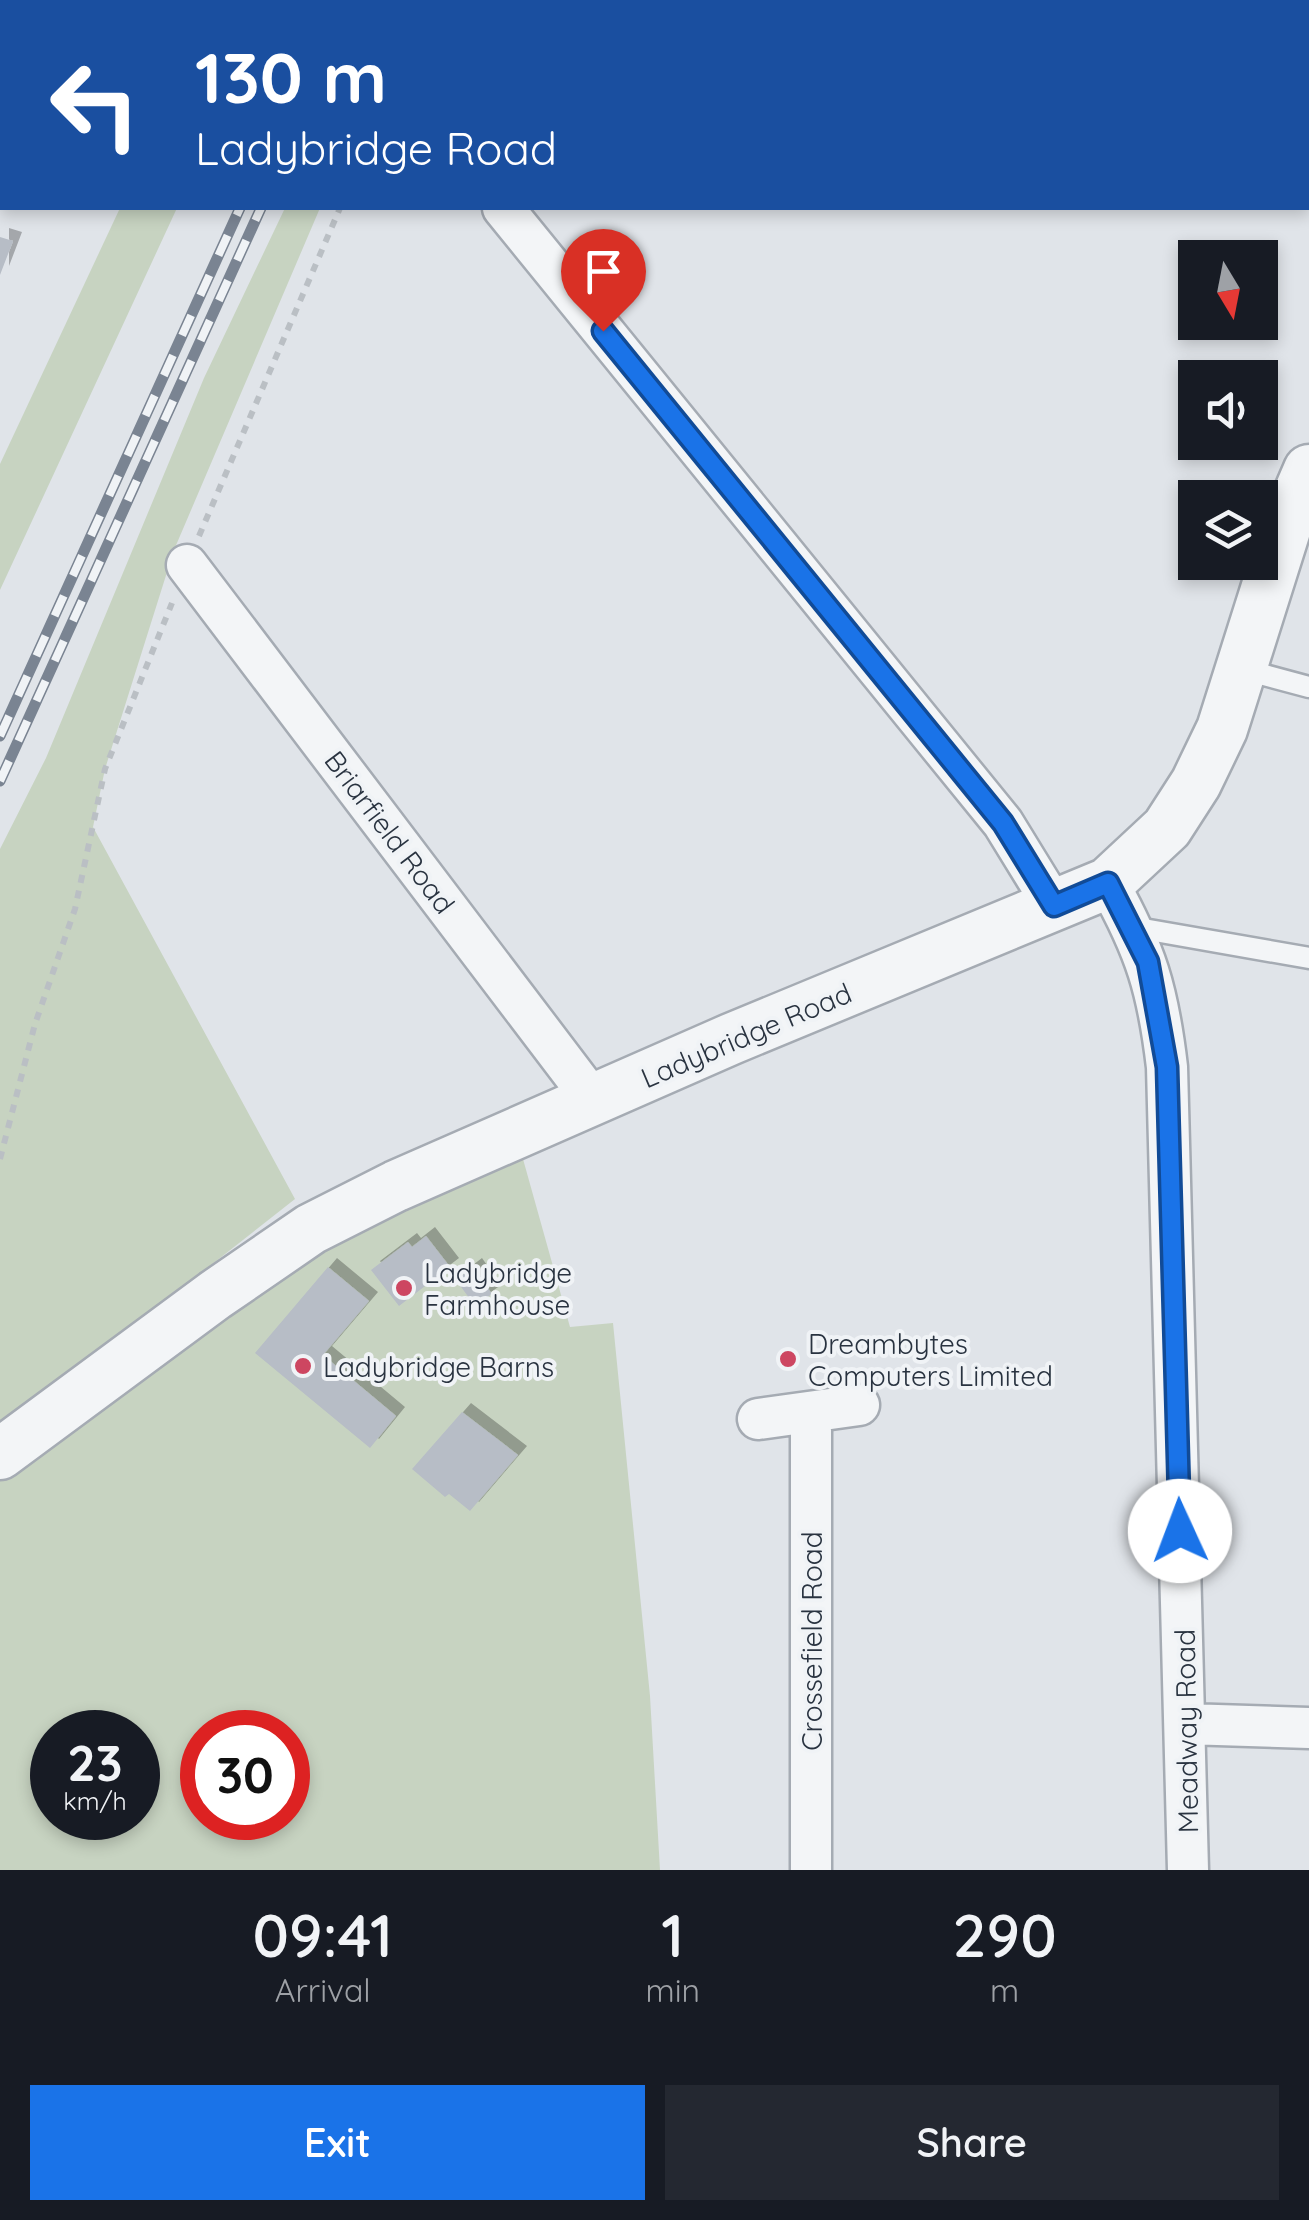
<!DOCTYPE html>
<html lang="en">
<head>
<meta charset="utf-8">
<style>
  :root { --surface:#171b24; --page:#242831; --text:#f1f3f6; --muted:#9ea1a6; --accent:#1a73e8 }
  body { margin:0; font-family:Quicksand,sans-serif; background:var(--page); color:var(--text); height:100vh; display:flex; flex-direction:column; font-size:38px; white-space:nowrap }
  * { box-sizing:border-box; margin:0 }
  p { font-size:32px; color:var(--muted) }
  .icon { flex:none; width:55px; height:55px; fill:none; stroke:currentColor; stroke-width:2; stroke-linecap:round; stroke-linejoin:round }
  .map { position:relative; height:1870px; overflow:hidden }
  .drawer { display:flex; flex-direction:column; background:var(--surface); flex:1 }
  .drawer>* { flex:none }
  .hud { position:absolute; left:0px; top:0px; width:1310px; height:210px; box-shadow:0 5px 15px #0003; background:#1a4fa0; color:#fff; overflow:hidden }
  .needle { width:65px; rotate:170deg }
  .fabs { position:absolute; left:1178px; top:240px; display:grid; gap:20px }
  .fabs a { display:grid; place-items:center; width:100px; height:100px; border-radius:0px; background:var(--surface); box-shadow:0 5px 15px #0003; font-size:50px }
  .speed { position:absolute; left:30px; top:1710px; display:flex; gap:20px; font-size:50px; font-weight:700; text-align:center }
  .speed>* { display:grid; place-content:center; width:130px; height:130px; border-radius:50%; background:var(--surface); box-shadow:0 5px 15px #0003; line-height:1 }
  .speed small { font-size:25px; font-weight:400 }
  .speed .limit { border:15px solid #d22; background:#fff; color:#111 }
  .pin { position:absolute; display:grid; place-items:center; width:85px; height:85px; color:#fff; margin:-102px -42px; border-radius:50% 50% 50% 0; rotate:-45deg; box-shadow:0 0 10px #0007 }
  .pin .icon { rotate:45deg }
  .me { position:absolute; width:110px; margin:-55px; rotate:358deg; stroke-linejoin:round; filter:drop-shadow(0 0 8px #0008) }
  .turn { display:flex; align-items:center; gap:35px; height:210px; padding:0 30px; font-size:45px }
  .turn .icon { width:130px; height:130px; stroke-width:2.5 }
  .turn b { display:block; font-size:70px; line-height:85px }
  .eta { display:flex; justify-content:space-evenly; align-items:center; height:170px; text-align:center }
  .eta b { font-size:60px; font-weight:600; line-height:70px }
  .cta { display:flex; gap:20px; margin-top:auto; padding:20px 30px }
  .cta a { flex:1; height:115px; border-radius:0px; background:var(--accent); color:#fff; font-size:40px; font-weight:600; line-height:115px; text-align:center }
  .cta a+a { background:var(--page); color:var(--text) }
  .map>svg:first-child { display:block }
  .green { fill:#c7d3c1; fill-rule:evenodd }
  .building { fill:#b7bdc6; filter:url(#shadow) }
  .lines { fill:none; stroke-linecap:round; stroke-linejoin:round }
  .service-casing { stroke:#a5abb3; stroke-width:25 }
  .minor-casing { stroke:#a5abb3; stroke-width:45 }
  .tertiary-casing { stroke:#a5abb3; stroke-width:55 }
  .path { stroke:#babfc4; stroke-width:6; stroke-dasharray:8 8; stroke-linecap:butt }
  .service { stroke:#f3f5f7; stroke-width:20 }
  .minor { stroke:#f3f5f7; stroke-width:40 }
  .tertiary { stroke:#f3f5f7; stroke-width:50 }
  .rail-casing { stroke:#7a8492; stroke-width:11 }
  .rail { stroke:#f0f3f6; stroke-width:8; stroke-dasharray:22; stroke-linecap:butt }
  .route-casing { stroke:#114b97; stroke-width:25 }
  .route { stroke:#1a73e8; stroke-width:18 }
  .poi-dot { fill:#cd4661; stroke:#f0f3f6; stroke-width:4 }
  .labels { text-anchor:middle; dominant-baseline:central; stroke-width:8; stroke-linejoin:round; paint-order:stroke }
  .street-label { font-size:28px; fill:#293340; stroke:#f0f3f6 }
  .poi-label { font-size:28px; fill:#293340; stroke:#f0f3f6; text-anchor:start }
</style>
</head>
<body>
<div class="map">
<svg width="1309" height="1870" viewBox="0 0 1309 1870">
  <defs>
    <filter id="shadow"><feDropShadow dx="9" dy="-9" stdDeviation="0" flood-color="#0004"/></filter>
  </defs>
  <rect width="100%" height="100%" fill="#e0e4e9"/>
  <path class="green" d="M 120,208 L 177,208 L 0,590 L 0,464 Z
    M 285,208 L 320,208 L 174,550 L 105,769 L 93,827 L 295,1199 L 0,1431 L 0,849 L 46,758 L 204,378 Z
    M 516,1134 L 570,1327 L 613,1323 L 650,1696 L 660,1870 L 0,1870 L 0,1455 L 215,1295 ZM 52,1732 L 138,1732 L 138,1818 L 52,1818 ZM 202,1732 L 288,1732 L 288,1818 L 202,1818 Z"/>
  <path class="building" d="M 0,237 L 13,241 L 0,275 Z
    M 426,1236 L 450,1267 L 399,1306 L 371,1270 L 408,1242 L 412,1247 Z
    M 328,1267 L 369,1301 L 323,1355 L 396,1416 L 370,1448 L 255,1353 Z
    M 473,1267 L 492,1294 L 475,1306 L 456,1280 Z
    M 462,1412 L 518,1455 L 470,1511 L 449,1494 L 445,1497 L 412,1469 Z"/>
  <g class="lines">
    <defs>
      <path id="service" d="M 1242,669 L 1309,687
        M 1132,927 L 1309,958"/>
      <path id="minor" d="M 1040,0 L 1044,2
        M 0,23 L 2,19
        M 1308,165 L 1309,166
        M 503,208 L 1003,823 L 1054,906
        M 187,565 L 593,1100
        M 1108,883 C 1146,951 1158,990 1167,1067 L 1188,1870
        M 811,1412 L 811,1870
        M 758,1419 L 859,1405
        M 1186,1724 L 1309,1728"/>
      <path id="tertiary" d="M 0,1454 L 215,1295 L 311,1229 L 396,1186 L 731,1039 L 1108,883 L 1167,828 L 1196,783 L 1222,729 L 1290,514 L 1309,470"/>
    </defs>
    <use href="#service" class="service-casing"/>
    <use href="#minor" class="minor-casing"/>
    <use href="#tertiary" class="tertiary-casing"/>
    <path class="path" d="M 428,2 L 429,0
      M 199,536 L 340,208
      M 0,1159 L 35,1024 L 75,909 L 105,769 L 172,603"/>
    <use href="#service" class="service"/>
    <use href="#minor" class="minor"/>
    <use href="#tertiary" class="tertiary"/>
    <defs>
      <path id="rail" d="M 312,2 L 313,0
        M 333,2 L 335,0
        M 353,2 L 355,0
        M 0,736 L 240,208
        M 0,781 L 261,208"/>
    </defs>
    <use href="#rail" class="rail-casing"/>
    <use href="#rail" class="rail"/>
  </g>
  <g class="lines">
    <defs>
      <path id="route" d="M 603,331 L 1003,823 L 1054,906 L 1108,883 L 1148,962 L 1167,1067 L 1180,1531"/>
    </defs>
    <use href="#route" class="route-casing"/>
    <use href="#route" class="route"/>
  </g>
  <g class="poi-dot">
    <circle cx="404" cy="1288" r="10"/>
    <circle cx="788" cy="1359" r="10"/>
    <circle cx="303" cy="1366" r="10"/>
  </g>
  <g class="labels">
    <g class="street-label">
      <text transform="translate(390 832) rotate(53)">Briarfield Road</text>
      <text transform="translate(746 1035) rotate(-23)">Ladybridge Road</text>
      <text transform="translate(811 1641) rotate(-90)">Crossefield Road</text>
      <text transform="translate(1186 1731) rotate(-91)">Meadway Road</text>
    </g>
    <g class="poi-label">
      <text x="424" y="1272">Ladybridge<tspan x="424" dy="32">Farmhouse</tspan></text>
      <text x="808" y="1343">Dreambytes<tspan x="808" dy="32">Computers Limited</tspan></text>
      <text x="323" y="1366">Ladybridge Barns</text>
    </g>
  </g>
</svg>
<div class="fabs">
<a><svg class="needle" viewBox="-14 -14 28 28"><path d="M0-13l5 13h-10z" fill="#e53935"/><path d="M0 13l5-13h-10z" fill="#9ea1a6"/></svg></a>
<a><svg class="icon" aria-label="sound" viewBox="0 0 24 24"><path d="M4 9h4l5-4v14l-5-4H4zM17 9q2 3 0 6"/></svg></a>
<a><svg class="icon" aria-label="layers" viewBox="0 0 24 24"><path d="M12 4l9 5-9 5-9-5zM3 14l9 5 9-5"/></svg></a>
</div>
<div class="speed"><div>23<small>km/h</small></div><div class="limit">30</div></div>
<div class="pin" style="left:603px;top:331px;background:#d93025"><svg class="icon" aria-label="arrive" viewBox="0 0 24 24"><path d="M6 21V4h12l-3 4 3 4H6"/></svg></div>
<svg class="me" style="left:1180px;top:1531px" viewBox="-20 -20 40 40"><circle r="19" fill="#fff"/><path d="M0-13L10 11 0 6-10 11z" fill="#1a73e8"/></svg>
<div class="hud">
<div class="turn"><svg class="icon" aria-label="left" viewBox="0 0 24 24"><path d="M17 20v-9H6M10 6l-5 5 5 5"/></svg><div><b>130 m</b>Ladybridge Road</div></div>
</div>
</div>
<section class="drawer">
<div class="eta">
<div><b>09:41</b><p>Arrival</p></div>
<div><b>1</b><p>min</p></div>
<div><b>290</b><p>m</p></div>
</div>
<div class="cta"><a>Exit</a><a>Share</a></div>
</section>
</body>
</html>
